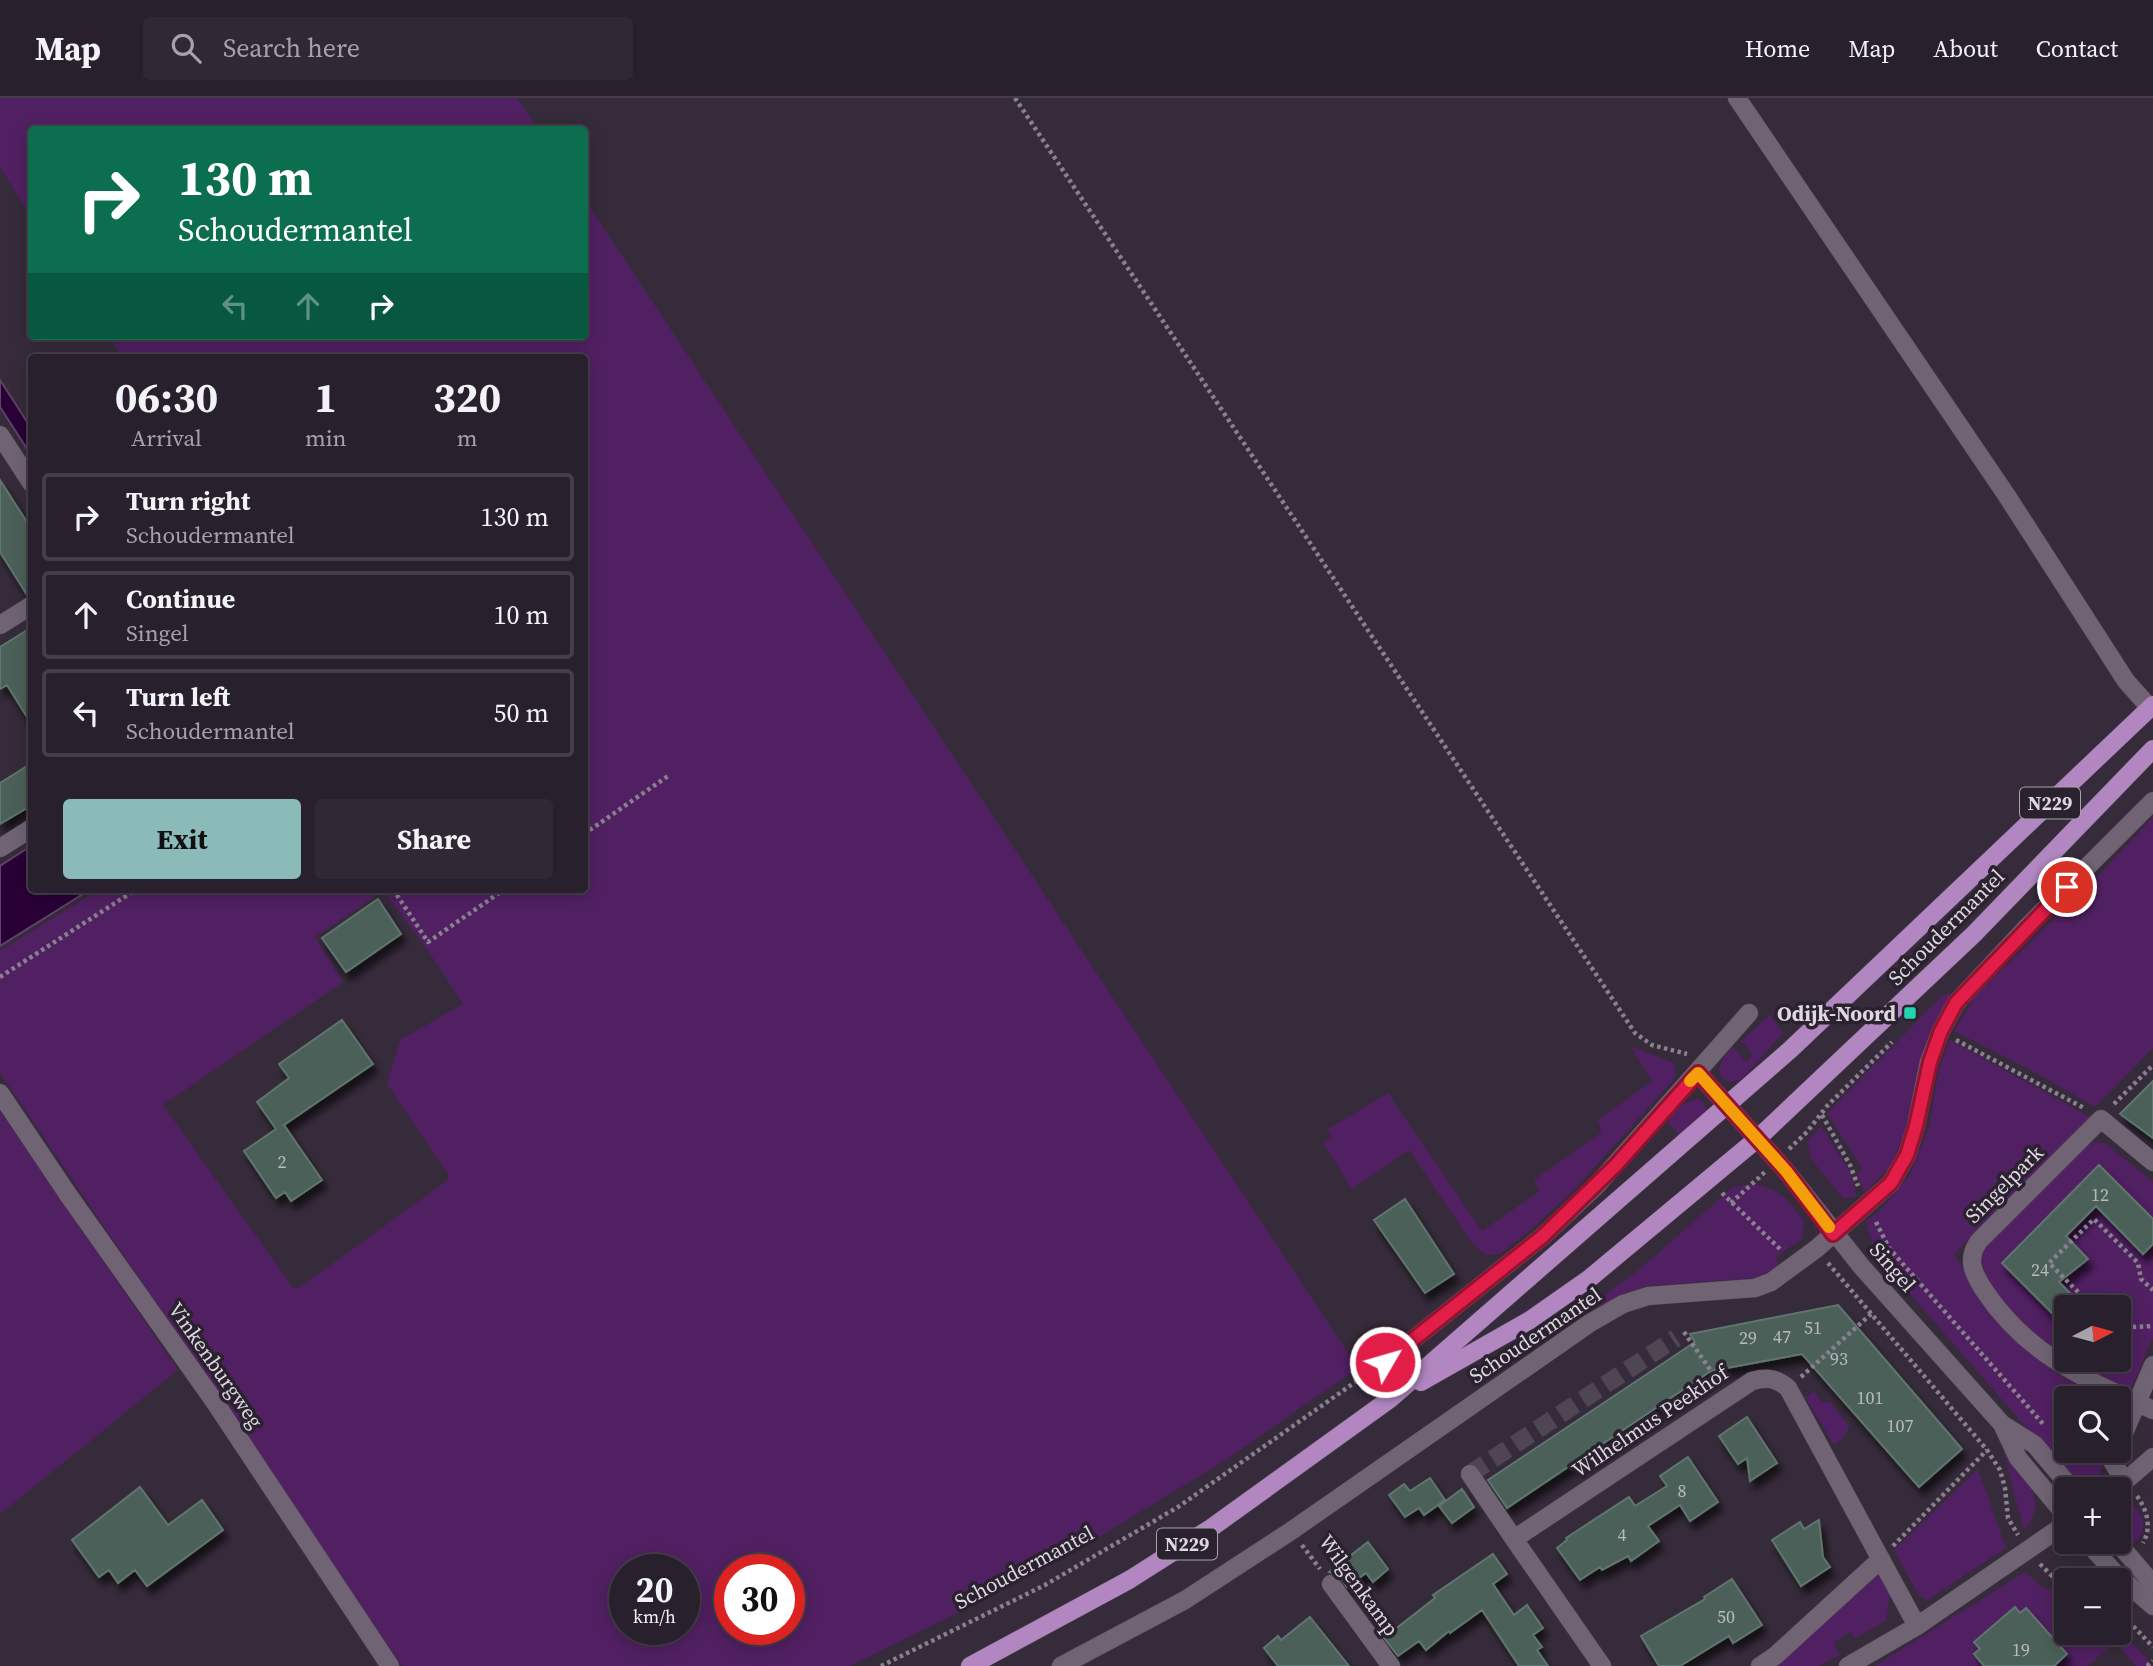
<!DOCTYPE html>
<html lang="en">
<head>
<meta charset="utf-8">
<style>
  :root { --surface:#28202c; --page:#302834; --text:#f1f3f6; --muted:#a5a3a9; --line:#443e48; --accent:#8bbbb9 }
  body { margin:0; font-family:"Source Serif 4",serif; background:var(--page); color:var(--text); height:100vh; display:flex; flex-direction:column; font-size:26px; white-space:nowrap }
  * { box-sizing:border-box; margin:0 }
  p { font-size:23px; color:var(--muted) }
  .icon { flex:none; width:38px; height:38px; fill:none; stroke:currentColor; stroke-width:2; stroke-linecap:round; stroke-linejoin:round }
  .map { position:relative; flex:1; overflow:hidden }
  .side { position:absolute; left:28px; top:256px; width:560px; height:539px; display:flex; flex-direction:column; background:var(--surface); border-radius:7px; box-shadow:0 4px 18px #0003,0 0 0 2px var(--line) }
  .side>* { flex:none }
  .banner { position:absolute; left:28px; top:28px; width:560px; height:214px; border-radius:7px; box-shadow:0 4px 18px #0003,0 0 0 2px var(--line); background:#0b6e4f; color:#fff; overflow:hidden }
  .needle { width:46px; rotate:84deg }
  .controls { position:absolute; left:2054px; top:1197px; display:grid; gap:14px }
  .controls a { display:grid; place-items:center; width:77px; height:77px; border-radius:7px; background:var(--surface); box-shadow:0 4px 18px #0003,0 0 0 2px var(--line); font-size:35px }
  .speed { position:absolute; left:609px; top:1456px; display:flex; gap:14px; font-size:35px; font-weight:700; text-align:center }
  .speed>* { display:grid; place-content:center; width:91px; height:91px; border-radius:50%; background:var(--surface); box-shadow:0 4px 18px #0003,0 0 0 2px var(--line); line-height:1 }
  .speed small { font-size:18px; font-weight:400 }
  .speed .limit { border:10px solid #d22; background:#fff; color:#111 }
  .pin { position:absolute; display:grid; place-items:center; width:60px; height:60px; color:#fff; margin:-30px; border:4px solid #fff; border-radius:50%; box-shadow:0 2px 7px #0007 }
  .me { position:absolute; width:77px; margin:-38px; rotate:52deg; stroke-linejoin:round; filter:drop-shadow(0 0 5px #0008) }
  .turn { display:flex; align-items:center; gap:24px; height:147px; padding:0 35px; font-size:32px }
  .turn .icon { width:91px; height:91px; stroke-width:2.5 }
  .turn b { display:block; font-size:49px; line-height:60px }
  .lanes { display:flex; align-items:center; height:66px; padding:0 35px; background:#0003; justify-content:center; gap:35px; direction:ltr }
  .lanes .off { opacity:.35 }
  .eta { display:flex; justify-content:space-evenly; align-items:center; height:119px; text-align:center }
  .eta b { font-size:42px; font-weight:700; line-height:49px }
  .primary-button { display:flex; gap:14px; margin-top:auto; padding:14px 35px }
  .primary-button a { flex:1; height:80px; border-radius:7px; background:var(--accent); color:#111; font-size:28px; font-weight:700; line-height:80px; text-align:center }
  .primary-button a+a { background:var(--page); color:var(--text) }
  ul { padding:0; list-style:none }
  li { display:flex; align-items:center; gap:21px; height:88px; margin:0 14px 10px; padding:0 21px; border:4px solid var(--line); border-radius:7px }
  li div { flex:1 }
  li b { display:block; font-size:26px }
  li em { font-style:normal }
  header { display:flex; align-items:center; gap:42px; box-sizing:border-box; height:98px; padding:0 35px; background:var(--surface); border-bottom:2px solid var(--line) }
  header strong { font-size:33px }
  nav { display:flex; gap:38px; margin-inline-start:auto; font-size:24px }
  .search { width:490px; height:63px; background:var(--page); display:flex; align-items:center; gap:18px; box-sizing:border-box; padding:0 24px; border-radius:7px; color:var(--muted); font-size:26px }
  .map>svg:first-child { display:block }
  .green { fill:#512062; fill-rule:evenodd }
  .water { fill:#290036; stroke:#5f4169; stroke-width:2 }
  .building { fill:#4b6059; stroke:#5e756d; stroke-width:2; filter:url(#shadow) }
  .lines { fill:none; stroke-linecap:round; stroke-linejoin:round }
  .minor-tunnel { stroke:#4f4553; stroke-width:18; stroke-dasharray:18 9; stroke-linecap:butt }
  .minor-casing { stroke:#4f4753; stroke-width:19 }
  .major-casing { stroke:#4f4753; stroke-width:19 }
  .path { stroke:#89818d; stroke-width:4.5; stroke-dasharray:3.5 3.5; stroke-linecap:butt }
  .minor { stroke:#706474; stroke-width:18 }
  .major { stroke:#b186c1; stroke-width:18 }
  .route-casing { stroke:#92132f; stroke-width:18 }
  .route { stroke:#e11d48; stroke-width:12 }
  .slow { stroke:#f59e0b; stroke-width:12 }
  .poi-dot { fill:#21d5b0; stroke:#2b222f; stroke-width:2.5 }
  .labels { text-anchor:middle; dominant-baseline:central; stroke-width:7; stroke-linejoin:round; paint-order:stroke }
  .number-label { font-size:18px; fill:#b9babf }
  .shield { fill:#2b222f; stroke:#a8a1ac; stroke-width:2 }
  .shield-label { font-size:19px; font-weight:bold; fill:#ded8e1 }
  .street-label { font-size:21px; fill:#ded8e1; stroke:#2b222f }
  .poi-label { font-size:21px; font-weight:bold; fill:#ded8e1; stroke:#2b222f; text-anchor:end }
</style>
</head>
<body>
<header>
<strong>Map</strong>
<div class="search"><svg class="icon" aria-label="search" viewBox="0 0 24 24"><circle cx="10" cy="10" r="6"/><path d="M15 15l6 6"/></svg>Search here</div>
<nav><a>Home</a><a>Map</a><a>About</a><a>Contact</a></nav>
</header>
<div class="map">
<svg width="2153" height="1568" viewBox="0 0 2153 1568">
  <defs>
    <filter id="shadow"><feDropShadow dx="4.5" dy="8" stdDeviation="3.5" flood-color="#0009"/></filter>
  </defs>
  <rect width="100%" height="100%" fill="#362b3a"/>
  <path class="green" d="M 0,0 L 517,0 L 538,31 L 32,32 L 31,118 L 0,69 Z
    M 585,102 L 1358,1270 L 1221,1365 L 1046,1471 L 850,1568 L 402,1568 L 0,975 L 0,853 L 100,791 L 584,791 L 584,259 L 122,259 L 109,238 L 584,238 ZM 384,793 L 429,854 L 463,906 L 400,942 L 387,986 L 448,1076 L 448,1082 L 299,1190 L 293,1190 L 163,1007 L 343,884 L 315,839 ZM 625,1472 L 684,1472 L 684,1531 L 625,1531 ZM 730,1472 L 789,1472 L 789,1531 L 730,1531 Z
    M 2153,719 L 2153,950 L 2095,1009 L 2027,970 L 1954,933 L 1976,897 L 2100,776 Z
    M 1951,894 L 1932,931 L 1918,974 L 1906,1032 L 1890,1069 L 1864,1095 L 1857,1076 L 1862,1070 L 1827,1015 L 1942,898 Z
    M 1770,917 L 1783,935 L 1742,981 L 1731,984 L 1722,981 L 1719,970 L 1724,959 L 1733,948 L 1746,964 L 1753,957 L 1741,943 Z
    M 1950,942 L 2092,1020 L 1954,1156 C 1981,1201 2014,1249 2060,1277 C 2074,1286 2089,1293 2103,1300 L 2067,1300 L 2067,1353 L 2107,1353 L 2095,1391 L 2080,1391 L 1883,1165 L 1873,1147 L 1866,1122 L 1878,1115 L 1910,1076 L 1929,1029 L 1939,970 Z
    M 1630,948 L 1674,965 L 1676,979 L 1574,1092 L 1534,1129 L 1500,1156 L 1485,1157 L 1472,1145 L 1409,1052 L 1352,1091 L 1323,1045 L 1332,1039 L 1327,1032 L 1388,995 L 1482,1133 L 1540,1093 L 1534,1082 L 1602,1034 L 1597,1023 L 1652,983 Z
    M 1699,1001 L 1705,1006 L 1707,1012 L 1681,1040 L 1668,1024 C 1672,1011 1686,1003 1699,1001 Z
    M 0,1013 L 178,1272 L 0,1416 Z
    M 1821,1028 L 1849,1072 L 1857,1098 L 1844,1101 L 1811,1061 L 1807,1044 Z
    M 2097,1044 L 2107,1046 L 2153,1084 L 2153,1239 L 2130,1293 C 2108,1283 2080,1275 2061,1261 C 2033,1242 1976,1186 1981,1151 L 2085,1048 ZM 2067,1209 L 2119,1209 L 2119,1262 L 2067,1262 Z
    M 1757,1086 C 1783,1094 1789,1103 1804,1124 L 1802,1141 L 1777,1158 L 1778,1169 L 1755,1180 L 1645,1188 L 1573,1219 L 1639,1172 L 1733,1089 Z
    M 1814,1293 L 1822,1304 L 1830,1304 L 1849,1328 L 1845,1338 L 1834,1347 L 1805,1299 Z
    M 2003,1351 C 2022,1375 2051,1402 2024,1432 Z
    M 1978,1371 L 2006,1450 L 1928,1502 L 1920,1499 L 1894,1452 Z
    M 2127,1399 C 2143,1417 2152,1430 2131,1448 L 2119,1435 L 2119,1408 Z
    M 2025,1474 L 2044,1490 L 2067,1496 L 2067,1535 L 2119,1535 L 2119,1530 L 2153,1568 L 2136,1568 L 2115,1544 L 2088,1568 L 1875,1568 Z
    M 1878,1476 L 1892,1499 L 1889,1501 L 1886,1523 L 1855,1540 L 1851,1534 L 1834,1544 L 1840,1557 L 1819,1568 L 1770,1568 Z"/>
  <path class="water" d="M 0,282 L 31,330 L 31,357 L 0,309 Z
    M 31,748 L 32,791 L 91,791 L 0,848 L 0,768 Z"/>
  <path class="building" d="M 0,382 L 32,432 L 32,496 L 27,497 L 0,454 Z
    M 32,529 L 32,627 L 7,587 L 0,591 L 0,549 Z
    M 32,665 L 32,707 L 0,726 L 0,685 Z
    M 378,801 L 401,836 L 346,874 L 322,840 Z
    M 342,922 L 373,966 L 284,1027 L 322,1082 L 291,1103 L 285,1094 L 276,1100 L 244,1053 L 276,1031 L 257,1004 L 289,980 L 279,966 Z
    M 2153,983 L 2153,1040 L 2120,1016 Z
    M 2099,1067 L 2153,1121 L 2153,1146 L 2143,1156 L 2096,1108 L 2066,1138 L 2088,1161 L 2059,1184 L 2084,1209 L 2067,1209 L 2067,1230 L 2002,1165 Z
    M 1405,1101 L 1454,1176 L 1425,1195 L 1374,1122 Z
    M 1838,1207 L 1962,1351 L 1919,1389 L 1802,1256 L 1711,1273 L 1507,1410 L 1488,1382 L 1695,1244 L 1690,1236 Z
    M 1747,1319 L 1777,1365 L 1750,1383 L 1747,1360 L 1738,1366 L 1719,1338 Z
    M 1688,1359 L 1718,1404 L 1690,1423 L 1680,1407 L 1648,1428 L 1659,1443 L 1631,1463 L 1628,1458 L 1602,1472 L 1600,1469 L 1580,1482 L 1557,1450 L 1567,1442 L 1566,1440 L 1629,1399 L 1635,1408 L 1667,1388 L 1660,1378 Z
    M 1430,1380 L 1445,1402 L 1424,1417 L 1419,1410 L 1405,1419 L 1389,1397 L 1404,1386 L 1410,1393 Z
    M 140,1389 L 168,1427 L 202,1402 L 223,1432 L 147,1488 L 135,1472 L 118,1485 L 109,1472 L 99,1479 L 72,1442 Z
    M 1462,1391 L 1474,1409 L 1452,1425 L 1439,1408 Z
    M 1819,1422 L 1823,1459 L 1830,1469 L 1801,1488 L 1772,1442 L 1800,1424 L 1804,1431 Z
    M 1368,1444 L 1388,1471 L 1373,1484 L 1366,1475 L 1347,1489 L 1340,1479 L 1329,1474 Z
    M 1493,1456 L 1507,1476 L 1493,1486 L 1514,1517 L 1527,1507 L 1543,1530 L 1533,1537 L 1542,1549 L 1537,1552 L 1548,1568 L 1519,1568 L 1482,1512 L 1450,1535 L 1449,1533 L 1426,1552 L 1419,1543 L 1398,1558 L 1384,1540 L 1435,1500 L 1433,1497 Z
    M 1732,1481 L 1762,1527 L 1733,1545 L 1729,1538 L 1680,1568 L 1659,1568 L 1641,1538 L 1705,1501 L 1704,1499 Z
    M 2015,1509 L 2020,1515 L 2026,1510 L 2067,1556 L 2054,1568 L 1984,1568 L 1974,1556 L 1980,1551 L 1974,1544 Z
    M 1310,1519 L 1349,1568 L 1278,1568 L 1264,1550 L 1278,1538 L 1281,1542 Z"/>
  <g class="lines">
    <path class="minor-tunnel" d="M 1470,1376 L 1676,1240"/>
    <defs>
      <path id="minor" d="M 1737,0 L 2007,398 L 2126,583 L 2150,610
        M 0,337 L 32,386
        M 0,527 L 32,507
        M 0,750 L 32,730
        M 1698,975 L 1786,1073 L 1861,1168 L 2002,1326 L 2035,1347 L 2072,1391
        M 0,995 L 67,1095 L 214,1303 L 390,1568
        M 2153,1064 L 2101,1021 L 1979,1143 C 1966,1161 1973,1175 1984,1192 C 2027,1257 2085,1281 2153,1312
        M 1385,1264 L 1543,1138 L 1597,1087 L 1749,915
        M 2002,1326 L 2018,1360 L 2067,1419
        M 2119,1347 L 2153,1267
        M 2117,1353 L 2112,1363 L 2125,1384
        M 1470,1376 L 1514,1441
        M 2116,1391 L 2153,1359
        M 2087,1444 L 2115,1475 L 2153,1508
        M 2117,1444 L 2153,1486
        M 1331,1486 L 1391,1568
        M 1061,1568 L 1185,1502 L 1291,1433 L 1590,1225 L 1623,1206 L 1648,1198 L 1755,1190 L 1771,1184 L 1816,1151 L 1891,1085 L 1907,1057 L 1916,1028 L 1929,964 L 1941,933 L 1956,905 L 2028,828 L 2153,703
        M 1602,1568 L 1514,1441 L 1752,1283 C 1767,1279 1776,1280 1788,1290 L 1917,1528
        M 1760,1568 L 1775,1558 L 1881,1461
        M 1848,1568 L 1917,1528 L 2067,1425"/>
      <path id="major" d="M 1421,1284 L 1530,1222 L 1590,1180 L 1757,1041 L 1974,836 L 2153,651
        M 970,1568 L 1129,1482 L 1211,1430 L 1390,1301 L 1791,951 L 2153,607"/>
    </defs>
    <use href="#minor" class="minor-casing"/>
    <use href="#major" class="major-casing"/>
    <path class="path" d="M 1015,0 L 1635,935 L 1652,947 L 1687,956
      M 584,736 L 668,678
      M 393,791 L 428,844 L 505,791
      M 0,879 L 137,791
      M 1956,942 L 2084,1010
      M 2114,1006 L 2153,967
      M 1822,1017 L 1850,1067 L 1858,1088
      M 1789,1051 L 1807,1034 L 1827,1008 L 1892,944
      M 1722,1095 L 1781,1152
      M 1731,1105 L 1765,1074
      M 1876,1124 L 1889,1150 L 2044,1327
      M 1828,1165 L 1987,1352 L 2000,1372 L 2005,1390 L 2008,1420 L 2018,1437
      M 2093,1209 L 2049,1165 L 2094,1121 L 2138,1165 L 2141,1181 L 2153,1192
      M 2119,1226 L 2135,1229 L 2153,1228
      M 1684,1234 L 1718,1283
      M 1801,1279 L 1871,1216
      M 2137,1398 C 2147,1412 2152,1429 2143,1445
      M 1302,1447 L 1320,1471
      M 1893,1448 L 1987,1352
      M 2040,1466 L 2052,1478 L 2067,1484
      M 2078,1482 L 2089,1474
      M 2119,1513 L 2153,1549
      M 881,1568 L 1045,1487 L 1178,1409 L 1371,1273
      M 2147,1568 L 2153,1563"/>
    <use href="#minor" class="minor"/>
    <use href="#major" class="major"/>
  </g>
  <g class="lines">
    <defs>
      <path id="route" d="M 1385,1264 L 1543,1138 L 1616,1067 L 1698,975 L 1786,1073 L 1833,1136 L 1891,1085 L 1907,1057 L 1916,1028 L 1930,964 L 1941,933 L 1956,905 L 2067,789"/>
    </defs>
    <use href="#route" class="route-casing"/>
    <use href="#route" class="route"/>
    <path class="slow" d="M 1690,983 L 1698,975 L 1786,1073 L 1829,1129"/>
  </g>
  <rect class="poi-dot" x="1903" y="908" width="14" height="14" rx="3.5"/>
  <g class="labels">
    <g class="number-label">
      <text x="282" y="1063">2</text>
      <text x="2100" y="1096">12</text>
      <text x="2040" y="1171">24</text>
      <text x="1813" y="1229">51</text>
      <text x="1782" y="1238">47</text>
      <text x="1748" y="1239">29</text>
      <text x="1839" y="1260">93</text>
      <text x="1870" y="1299">101</text>
      <text x="1900" y="1327">107</text>
      <text x="1682" y="1392">8</text>
      <text x="1622" y="1436">4</text>
      <text x="1726" y="1518">50</text>
      <text x="2021" y="1551">19</text>
    </g>
    <g class="shield">
      <rect x="2020" y="689.5" width="60" height="31" rx="5"/>
      <rect x="1157" y="1430.5" width="60" height="31" rx="5"/>
    </g>
    <g class="shield-label">
      <text x="2050" y="705">N229</text>
      <text x="1187" y="1446">N229</text>
    </g>
    <g class="street-label">
      <text transform="translate(1946 829) rotate(-45)">Schoudermantel</text>
      <text transform="translate(2004 1086) rotate(-45)">Singelpark</text>
      <text transform="translate(1893 1169) rotate(49)">Singel</text>
      <text transform="translate(1535 1237) rotate(-34)">Schoudermantel</text>
      <text transform="translate(216 1267) rotate(55)">Vinkenburgweg</text>
      <text transform="translate(1650 1323) rotate(-34)">Wilhelmus Peekhof</text>
      <text transform="translate(1024 1469) rotate(-28)">Schoudermantel</text>
      <text transform="translate(1359 1487) rotate(54)">Wilgenkamp</text>
    </g>
    <g class="poi-label">
      <text x="1896" y="915">Odijk-Noord</text>
    </g>
  </g>
</svg>
<div class="controls">
<a><svg class="needle" viewBox="-14 -14 28 28"><path d="M0-13l5 13h-10z" fill="#e53935"/><path d="M0 13l5-13h-10z" fill="#a5a3a9"/></svg></a>
<a><svg class="icon" aria-label="search" viewBox="0 0 24 24"><circle cx="10" cy="10" r="6"/><path d="M15 15l6 6"/></svg></a>
<a>+</a>
<a>−</a>
</div>
<div class="speed"><div>20<small>km/h</small></div><div class="limit">30</div></div>
<div class="pin" style="left:2067px;top:789px;background:#d93025"><svg class="icon" aria-label="arrive" viewBox="0 0 24 24"><path d="M6 21V4h12l-3 4 3 4H6"/></svg></div>
<svg class="me" style="left:1385px;top:1264px" viewBox="-20 -20 40 40"><circle r="17" fill="#e11d48" stroke="#fff" stroke-width="3"/><path d="M0-11L8 9 0 5-8 9z" fill="#fff"/></svg>
<div class="banner">
<div class="turn"><svg class="icon" aria-label="right" viewBox="0 0 24 24"><path d="M7 20v-9h11M14 6l5 5-5 5"/></svg><div><b>130 m</b>Schoudermantel</div></div>
<div class="lanes"><svg class="icon off" aria-label="left" viewBox="0 0 24 24"><path d="M17 20v-9H6M10 6l-5 5 5 5"/></svg><svg class="icon off" aria-label="ahead" viewBox="0 0 24 24"><path d="M12 20V5M6 11l6-6 6 6"/></svg><svg class="icon" aria-label="right" viewBox="0 0 24 24"><path d="M7 20v-9h11M14 6l5 5-5 5"/></svg></div>
</div>
<section class="side">
<div class="eta">
<div><b>06:30</b><p>Arrival</p></div>
<div><b>1</b><p>min</p></div>
<div><b>320</b><p>m</p></div>
</div>
<ul>
<li><svg class="icon" aria-label="right" viewBox="0 0 24 24"><path d="M7 20v-9h11M14 6l5 5-5 5"/></svg><div><b>Turn right</b><p>Schoudermantel</p></div><em>130 m</em></li>
<li><svg class="icon" aria-label="ahead" viewBox="0 0 24 24"><path d="M12 20V5M6 11l6-6 6 6"/></svg><div><b>Continue</b><p>Singel</p></div><em>10 m</em></li>
<li><svg class="icon" aria-label="left" viewBox="0 0 24 24"><path d="M17 20v-9H6M10 6l-5 5 5 5"/></svg><div><b>Turn left</b><p>Schoudermantel</p></div><em>50 m</em></li>
</ul>
<div class="primary-button"><a>Exit</a><a>Share</a></div>
</section>
</div>
</body>
</html>
